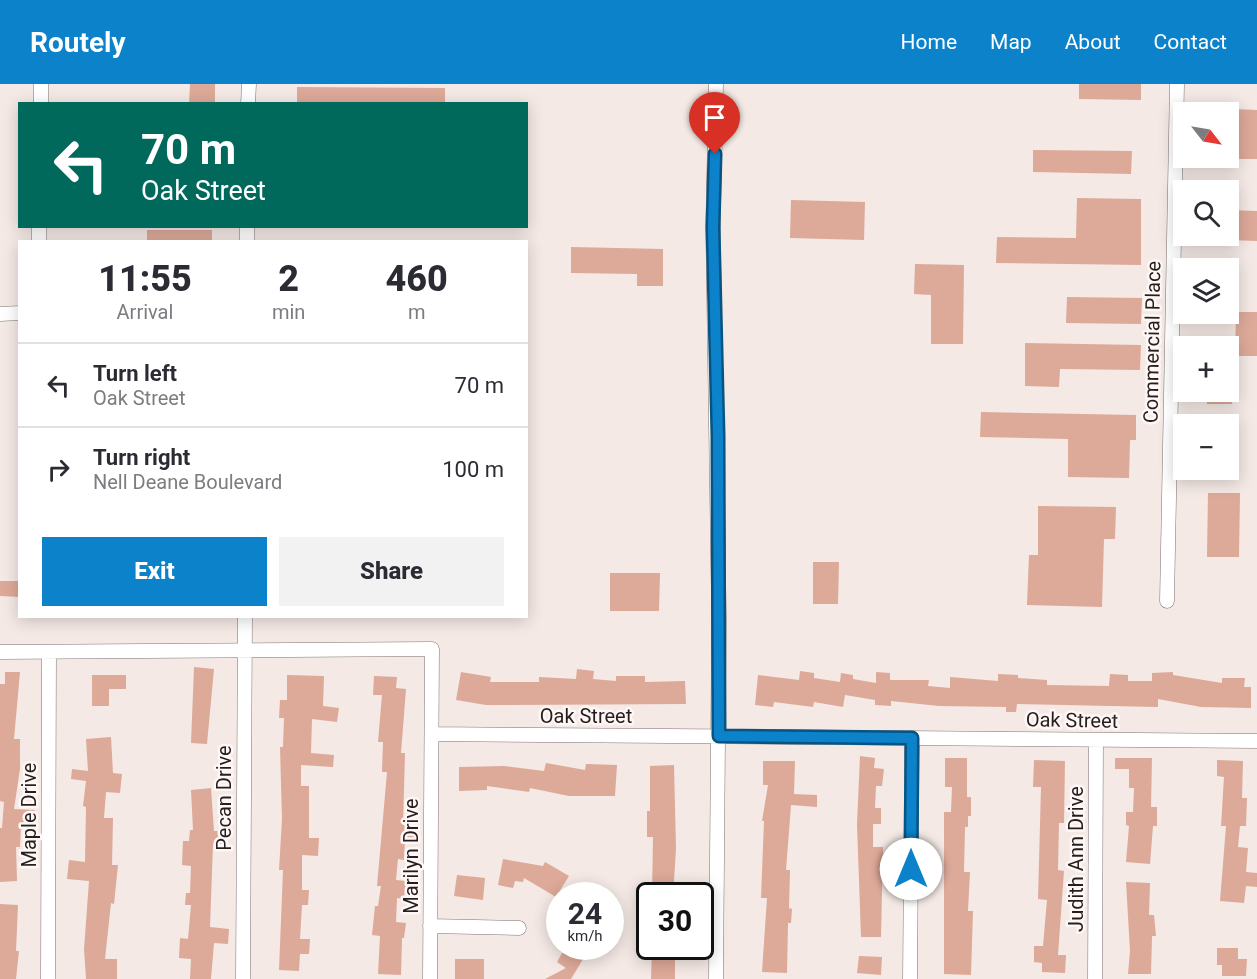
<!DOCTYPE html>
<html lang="en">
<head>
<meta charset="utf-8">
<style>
  :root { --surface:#fff; --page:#f2f2f3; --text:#2b2b33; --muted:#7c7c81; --line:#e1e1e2; --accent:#0b82ca }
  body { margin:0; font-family:Roboto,sans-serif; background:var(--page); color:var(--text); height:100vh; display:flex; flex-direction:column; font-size:22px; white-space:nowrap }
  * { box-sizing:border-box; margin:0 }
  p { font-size:20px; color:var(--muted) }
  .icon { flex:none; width:33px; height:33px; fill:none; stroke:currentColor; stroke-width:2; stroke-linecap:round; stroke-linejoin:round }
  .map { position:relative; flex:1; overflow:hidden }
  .side { position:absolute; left:18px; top:156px; width:510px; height:378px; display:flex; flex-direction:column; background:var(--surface); border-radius:0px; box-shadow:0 3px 15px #0003 }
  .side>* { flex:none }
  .guide { position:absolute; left:18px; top:18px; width:510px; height:126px; border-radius:0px; box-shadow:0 3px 15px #0003; background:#00695c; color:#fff; overflow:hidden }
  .needle { width:39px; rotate:121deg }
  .buttons { position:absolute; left:1173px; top:18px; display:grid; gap:12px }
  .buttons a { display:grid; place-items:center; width:66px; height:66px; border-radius:0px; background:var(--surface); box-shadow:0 3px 15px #0003; font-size:30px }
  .speed { position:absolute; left:546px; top:798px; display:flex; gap:12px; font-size:30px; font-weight:700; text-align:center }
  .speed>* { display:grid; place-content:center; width:78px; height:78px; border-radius:50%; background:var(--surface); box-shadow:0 3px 15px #0003; line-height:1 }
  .speed small { font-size:15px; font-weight:400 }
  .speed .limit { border:3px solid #111; border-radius:9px; background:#fff; color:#111 }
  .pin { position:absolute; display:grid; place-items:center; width:51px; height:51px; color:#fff; margin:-62px -26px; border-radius:50% 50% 50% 0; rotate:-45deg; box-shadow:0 0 6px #0007 }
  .pin .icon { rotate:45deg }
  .me { position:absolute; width:66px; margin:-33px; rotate:0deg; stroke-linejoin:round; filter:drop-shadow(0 0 4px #0008) }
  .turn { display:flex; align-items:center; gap:21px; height:126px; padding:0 24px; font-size:27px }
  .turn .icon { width:78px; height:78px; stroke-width:2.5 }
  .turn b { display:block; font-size:42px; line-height:51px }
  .eta { display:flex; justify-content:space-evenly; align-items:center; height:102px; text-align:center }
  .eta b { font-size:36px; font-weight:800; line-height:42px }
  .primary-button { display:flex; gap:12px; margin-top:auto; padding:12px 24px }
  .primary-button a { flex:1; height:69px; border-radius:0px; background:var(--accent); color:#fff; font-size:24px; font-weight:800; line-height:69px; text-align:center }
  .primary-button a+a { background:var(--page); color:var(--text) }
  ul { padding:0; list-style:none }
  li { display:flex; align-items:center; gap:18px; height:84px; padding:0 24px; border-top:2px solid var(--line) }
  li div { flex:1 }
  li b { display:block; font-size:22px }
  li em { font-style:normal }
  header { display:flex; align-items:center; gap:36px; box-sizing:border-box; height:84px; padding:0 30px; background:var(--accent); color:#fff }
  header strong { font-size:28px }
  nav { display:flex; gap:33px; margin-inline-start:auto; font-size:21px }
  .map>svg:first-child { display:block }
  .building { fill:#dda999 }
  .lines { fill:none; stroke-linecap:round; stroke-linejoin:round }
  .minor-casing { stroke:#7e7471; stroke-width:15 }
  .minor { stroke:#fff; stroke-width:14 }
  .route-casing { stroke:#075483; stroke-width:15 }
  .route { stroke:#0b82ca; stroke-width:10 }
  .labels { text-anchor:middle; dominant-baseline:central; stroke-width:5; stroke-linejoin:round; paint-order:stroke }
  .street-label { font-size:20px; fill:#241f1e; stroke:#fef7f5 }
</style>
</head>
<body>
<header>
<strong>Routely</strong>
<nav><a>Home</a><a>Map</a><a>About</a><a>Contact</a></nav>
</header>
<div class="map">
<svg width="1257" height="895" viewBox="0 0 1257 895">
  <rect width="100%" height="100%" fill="#f4e9e5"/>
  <path class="building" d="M 190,0 L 215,0 L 215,20 L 189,20 Z
    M 1079,0 L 1141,0 L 1141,16 L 1079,15 Z
    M 297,3 L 445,4 L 445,20 L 297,20 Z
    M 1235,25 L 1257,26 L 1257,75 L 1233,75 Z
    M 1033,66 L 1132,67 L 1131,90 L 1033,88 Z
    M 1077,114 L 1141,115 L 1141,181 L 996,179 L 997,153 L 1076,154 Z
    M 791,116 L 865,118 L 864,156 L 790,154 Z
    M 1228,126 L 1257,127 L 1257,157 L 1228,156 Z
    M 147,146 L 212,146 L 212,158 L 147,158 Z
    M 571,163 L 663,165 L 663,202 L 637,202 L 637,190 L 571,189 Z
    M 915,180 L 964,181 L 963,260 L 931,260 L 931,211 L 914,210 Z
    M 1067,213 L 1142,214 L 1141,240 L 1066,239 Z
    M 1236,228 L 1257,228 L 1257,272 L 1235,272 Z
    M 1025,259 L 1141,261 L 1140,286 L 1060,285 L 1059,303 L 1025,302 Z
    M 1207,308 L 1232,308 L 1232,320 L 1207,320 Z
    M 981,328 L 1136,331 L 1136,356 L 1130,356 L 1129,394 L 1068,393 L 1068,355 L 980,353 Z
    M 1208,409 L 1240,409 L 1239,473 L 1207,473 Z
    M 1038,422 L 1116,423 L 1115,455 L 1104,455 L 1102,523 L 1027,521 L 1029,471 L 1038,471 Z
    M 813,478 L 839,478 L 838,520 L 813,520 Z
    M 610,489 L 660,489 L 659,527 L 610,527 Z
    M 0,497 L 20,497 L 20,513 L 0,512 Z
    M 194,583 L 214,585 L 207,660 L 191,659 Z
    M 577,585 L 594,587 L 593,595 L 616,597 L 616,592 L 645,592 L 645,598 L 685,597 L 686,620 L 486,621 L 456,616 L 461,588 L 491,593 L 490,598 L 539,598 L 539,593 L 576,595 Z
    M 800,587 L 814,589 L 814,594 L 840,598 L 841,589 L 853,591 L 853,595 L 876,599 L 876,588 L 890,589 L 890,596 L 929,596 L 928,602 L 950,604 L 950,593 L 998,597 L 998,590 L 1018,591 L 1018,594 L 1047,596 L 1047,601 L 1109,602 L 1110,590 L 1128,591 L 1128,597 L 1152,597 L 1152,589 L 1173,588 L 1173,591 L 1222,599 L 1222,594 L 1245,594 L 1244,603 L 1251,603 L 1251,624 L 1201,623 L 1158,615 L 1158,623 L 1017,620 L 1016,628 L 1006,628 L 1006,623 L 939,622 L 891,617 L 891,622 L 875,621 L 875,616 L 845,611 L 843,623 L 814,618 L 813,623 L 774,618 L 773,623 L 755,621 L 758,591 L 799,596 Z
    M 5,588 L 20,588 L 14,655 L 20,655 L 20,685 L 14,725 L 35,726 L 34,740 L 21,740 L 20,763 L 16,763 L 17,797 L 0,798 L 0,744 L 2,744 L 4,718 L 0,717 L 0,600 L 5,600 Z
    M 92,591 L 126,591 L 126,605 L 109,605 L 109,622 L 92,622 Z
    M 287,591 L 324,592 L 323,622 L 339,624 L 337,638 L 312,635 L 311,669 L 334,671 L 333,683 L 301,681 L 301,702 L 309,702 L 309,754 L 319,754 L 318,772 L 302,771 L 302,806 L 309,806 L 308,821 L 302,821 L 300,855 L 310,855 L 309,870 L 300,870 L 299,887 L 279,886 L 283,786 L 279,786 L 282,735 L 280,663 L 283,663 L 284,634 L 279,634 L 280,616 L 287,616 Z
    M 374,592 L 397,593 L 396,604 L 406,605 L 401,669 L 405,669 L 403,741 L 416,743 L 415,756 L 405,755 L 404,776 L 398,775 L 396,796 L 406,797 L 404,815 L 397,814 L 396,838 L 406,839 L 404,854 L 402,854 L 401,891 L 378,890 L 380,852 L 372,851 L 375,822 L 378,822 L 381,802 L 377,802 L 387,688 L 382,688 L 383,658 L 378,658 L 382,611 L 373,611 Z
    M 111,653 L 113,689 L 122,690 L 120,709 L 106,708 L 104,734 L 113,734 L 112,781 L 118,781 L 114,820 L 111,819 L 105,875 L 117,875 L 117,895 L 86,895 L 84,865 L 89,797 L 67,795 L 69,776 L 85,778 L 86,723 L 83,722 L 86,697 L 71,695 L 72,685 L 88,687 L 86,655 Z
    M 860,672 L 875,674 L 874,684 L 884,685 L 882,702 L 876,702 L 875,724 L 881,724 L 881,740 L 873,740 L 873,763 L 883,763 L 881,853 L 861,853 L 857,740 Z
    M 945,674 L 967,674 L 967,713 L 971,713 L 971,732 L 968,732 L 968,743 L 965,743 L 964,788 L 970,788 L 968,827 L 973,827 L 971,891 L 944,890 L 944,728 L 951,728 L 952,703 L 945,703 Z
    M 1115,674 L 1152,674 L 1151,723 L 1157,723 L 1157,742 L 1153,742 L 1150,780 L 1126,778 L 1129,742 L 1126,741 L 1126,728 L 1133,728 L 1134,704 L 1129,704 L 1129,685 L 1115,685 Z
    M 1034,676 L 1065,677 L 1064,739 L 1059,739 L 1058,786 L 1064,787 L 1058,871 L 1066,871 L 1065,889 L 1042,888 L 1042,879 L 1034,878 L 1034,862 L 1043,862 L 1047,816 L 1038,815 L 1041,703 L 1033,703 Z
    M 1217,676 L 1243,677 L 1242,714 L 1247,714 L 1246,742 L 1240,742 L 1238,763 L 1248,764 L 1246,788 L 1257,789 L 1257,803 L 1246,802 L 1244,819 L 1220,817 L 1226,742 L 1221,742 L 1224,693 L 1217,692 Z
    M 763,677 L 795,677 L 794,710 L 817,711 L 817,723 L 791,721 L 786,786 L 790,786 L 789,824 L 792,825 L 791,839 L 788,839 L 787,889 L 762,888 L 767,814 L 761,814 L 764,737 L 762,737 L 768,701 L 763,701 Z
    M 546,679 L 585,686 L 586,680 L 617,681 L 615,712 L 569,712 L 530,704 L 529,708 L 487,702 L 487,706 L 459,707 L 459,683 L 504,682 L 544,687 Z
    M 674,681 L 676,765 L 673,812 L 652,812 L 653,753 L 647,753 L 647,727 L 650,727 L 650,682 Z
    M 211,704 L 214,747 L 223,747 L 222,760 L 213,760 L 210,843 L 229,845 L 228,860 L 214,859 L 211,895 L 190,895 L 191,875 L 179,874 L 180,854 L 188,855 L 191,821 L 185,821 L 186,809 L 190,809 L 191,782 L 182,781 L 183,757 L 189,757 L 190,746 L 193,746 L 191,706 Z
    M 503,775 L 543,782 L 545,778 L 569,792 L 556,813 L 524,794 L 523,798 L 515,797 L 513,804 L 498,801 Z
    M 457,791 L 485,794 L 483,816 L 454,812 Z
    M 1126,798 L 1150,799 L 1149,831 L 1154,831 L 1156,852 L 1152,852 L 1151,890 L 1128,890 L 1130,867 Z
    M 0,820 L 18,821 L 16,867 L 19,867 L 16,895 L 0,895 Z
    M 566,862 L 591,862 L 571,895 L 545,895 L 566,884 L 557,878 Z
    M 652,862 L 675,862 L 675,895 L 651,895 Z
    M 1217,864 L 1238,864 L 1238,875 L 1247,875 L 1246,892 L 1222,892 L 1222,881 L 1217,881 Z
    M 859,872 L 882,873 L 881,891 L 857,889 Z
    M 455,875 L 484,875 L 484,895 L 455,895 Z"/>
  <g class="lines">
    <defs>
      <path id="minor" d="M 716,0 L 713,143 L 719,535 L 716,895
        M 41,20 L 41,0
        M 248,20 L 249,0
        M 39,158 L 39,142
        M 247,158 L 247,142
        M 0,230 L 20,229
        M 1167,517 L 1177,0
        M 0,568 L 432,565 L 430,895
        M 432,650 L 1257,657
        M 430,842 L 519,844
        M 48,895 L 49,568
        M 243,895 L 245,532
        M 910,895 L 912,654
        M 1095,895 L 1096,656"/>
    </defs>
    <use href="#minor" class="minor-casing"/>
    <use href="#minor" class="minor"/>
  </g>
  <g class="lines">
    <defs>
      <path id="route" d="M 715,70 L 713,143 L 718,352 L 719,652 L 912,654 L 911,785"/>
    </defs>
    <use href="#route" class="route-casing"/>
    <use href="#route" class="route"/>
  </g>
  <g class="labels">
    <g class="street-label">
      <text transform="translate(1152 258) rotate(-89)">Commercial Place</text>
      <text x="586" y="632">Oak Street</text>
      <text transform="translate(1072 636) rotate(1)">Oak Street</text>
      <text transform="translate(224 714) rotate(-90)">Pecan Drive</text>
      <text transform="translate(29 731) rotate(-90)">Maple Drive</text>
      <text transform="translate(411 772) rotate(-90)">Marilyn Drive</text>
      <text transform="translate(1076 775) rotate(-90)">Judith Ann Drive</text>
    </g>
  </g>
</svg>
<div class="buttons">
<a><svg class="needle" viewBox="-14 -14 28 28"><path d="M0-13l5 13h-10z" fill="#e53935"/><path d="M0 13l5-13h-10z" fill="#7c7c81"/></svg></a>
<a><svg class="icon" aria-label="search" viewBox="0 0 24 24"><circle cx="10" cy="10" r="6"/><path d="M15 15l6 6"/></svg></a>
<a><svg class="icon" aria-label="layers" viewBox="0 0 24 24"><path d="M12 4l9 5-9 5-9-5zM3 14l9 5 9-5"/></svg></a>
<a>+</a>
<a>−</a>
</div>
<div class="speed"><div>24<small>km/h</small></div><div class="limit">30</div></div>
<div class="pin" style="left:715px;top:70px;background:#d93025"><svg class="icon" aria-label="arrive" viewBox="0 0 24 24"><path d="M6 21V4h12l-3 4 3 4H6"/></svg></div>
<svg class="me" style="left:911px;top:785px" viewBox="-20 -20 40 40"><circle r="19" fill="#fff"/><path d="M0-13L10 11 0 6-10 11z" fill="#0b82ca"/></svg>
<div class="guide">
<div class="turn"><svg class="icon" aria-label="left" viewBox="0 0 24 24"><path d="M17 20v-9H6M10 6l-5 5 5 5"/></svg><div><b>70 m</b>Oak Street</div></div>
</div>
<section class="side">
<div class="eta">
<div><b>11:55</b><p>Arrival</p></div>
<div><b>2</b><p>min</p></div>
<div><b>460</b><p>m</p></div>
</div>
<ul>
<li><svg class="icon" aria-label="left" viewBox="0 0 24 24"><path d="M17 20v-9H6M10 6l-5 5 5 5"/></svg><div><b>Turn left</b><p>Oak Street</p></div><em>70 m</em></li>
<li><svg class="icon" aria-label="right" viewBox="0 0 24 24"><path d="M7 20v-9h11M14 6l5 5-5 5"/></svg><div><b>Turn right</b><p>Nell Deane Boulevard</p></div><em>100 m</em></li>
</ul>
<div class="primary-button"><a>Exit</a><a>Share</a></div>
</section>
</div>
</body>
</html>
